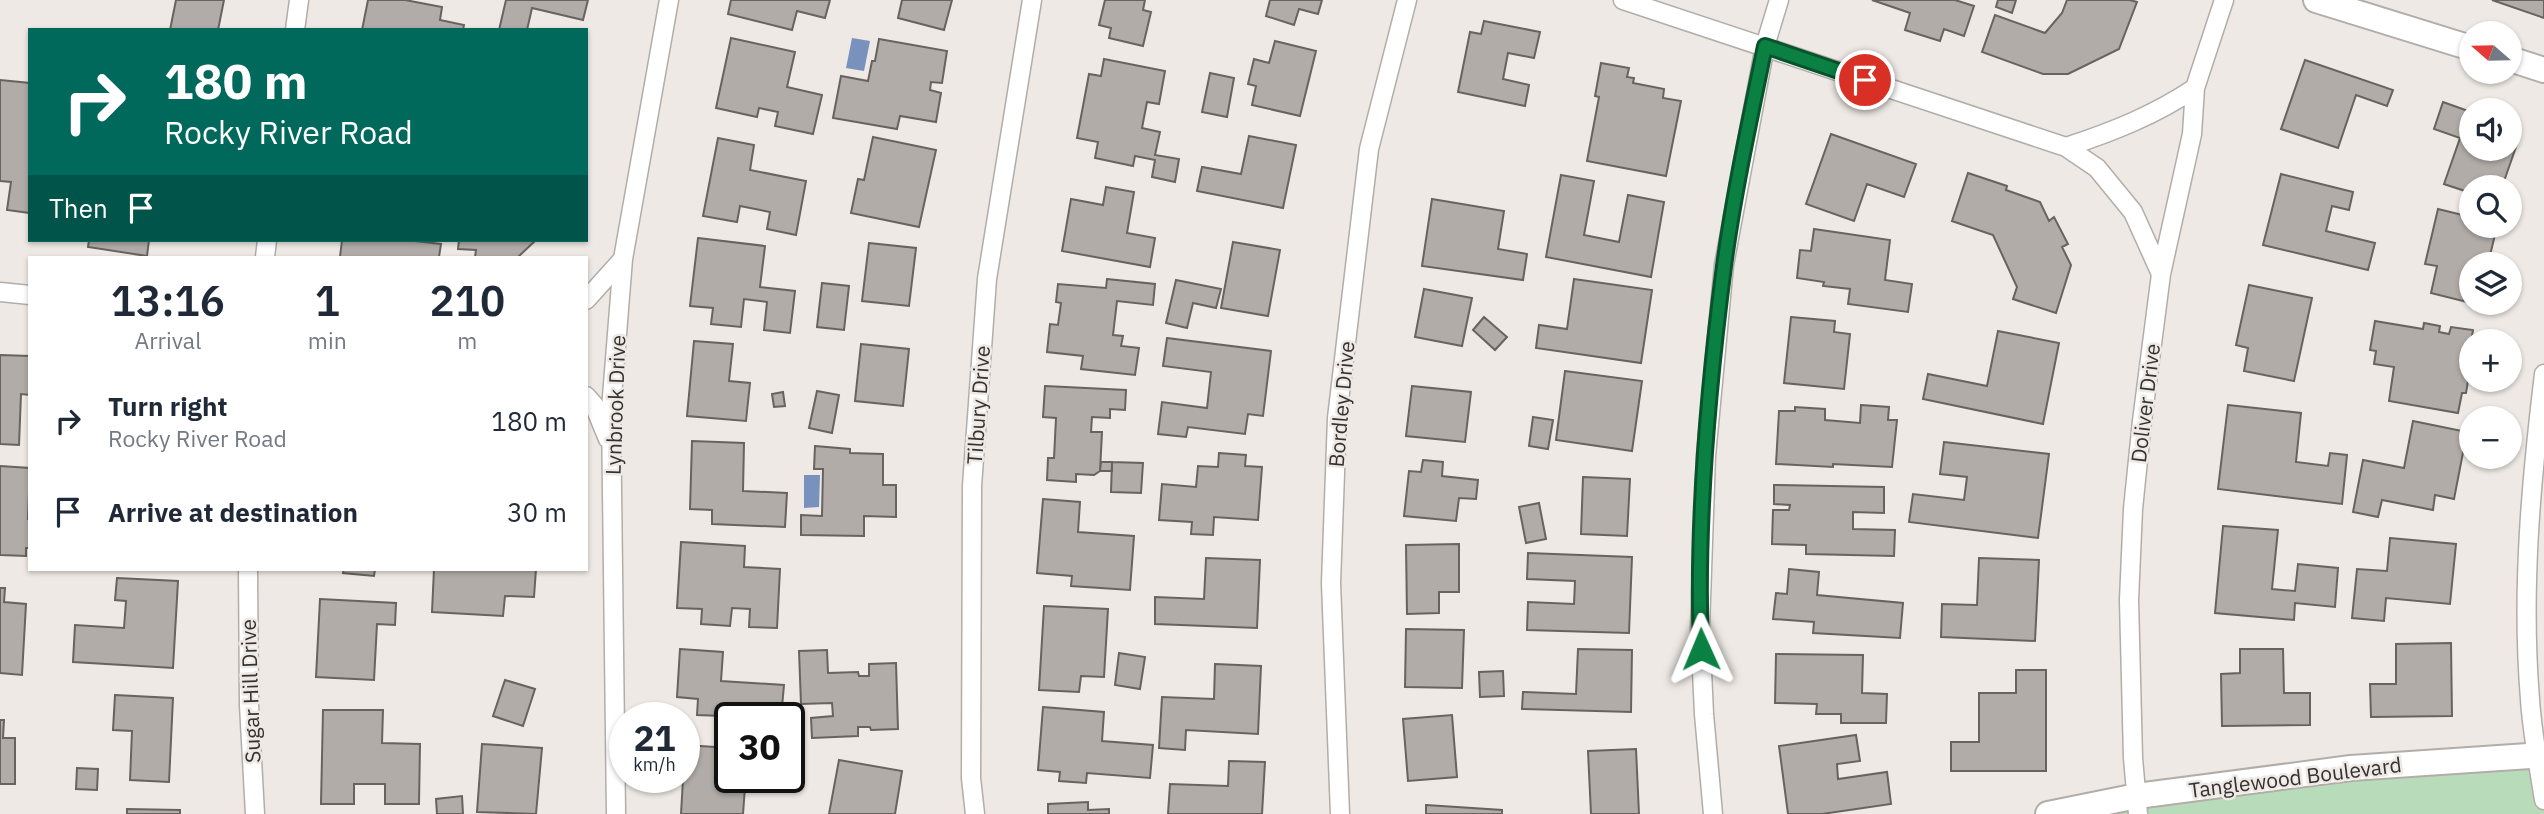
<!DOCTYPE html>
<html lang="en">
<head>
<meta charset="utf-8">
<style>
  :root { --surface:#fff; --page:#f2f2f3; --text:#1f2937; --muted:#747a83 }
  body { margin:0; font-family:"IBM Plex Sans",sans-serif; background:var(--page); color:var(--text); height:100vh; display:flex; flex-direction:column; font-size:26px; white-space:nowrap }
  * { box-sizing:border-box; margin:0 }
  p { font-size:23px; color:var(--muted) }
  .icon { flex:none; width:38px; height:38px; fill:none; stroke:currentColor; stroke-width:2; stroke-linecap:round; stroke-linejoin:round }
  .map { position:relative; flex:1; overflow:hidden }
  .panel { position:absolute; left:28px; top:256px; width:560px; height:315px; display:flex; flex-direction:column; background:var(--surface); border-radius:0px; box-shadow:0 2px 5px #0004 }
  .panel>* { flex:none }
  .guide { position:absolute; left:28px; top:28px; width:560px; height:214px; border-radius:0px; box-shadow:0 2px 5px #0004; background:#00695c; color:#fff; overflow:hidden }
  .needle { width:46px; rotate:290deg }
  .controls { position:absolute; left:2459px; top:21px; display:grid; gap:14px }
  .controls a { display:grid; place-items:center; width:63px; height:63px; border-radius:50%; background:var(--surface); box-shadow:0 2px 5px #0004; font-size:35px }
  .speed { position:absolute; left:609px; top:702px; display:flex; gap:14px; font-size:35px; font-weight:700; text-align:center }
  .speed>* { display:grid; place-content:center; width:91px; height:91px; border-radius:50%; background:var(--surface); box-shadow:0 2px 5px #0004; line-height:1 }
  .speed small { font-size:18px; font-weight:400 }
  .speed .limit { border:4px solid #111; border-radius:10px; background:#fff; color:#111 }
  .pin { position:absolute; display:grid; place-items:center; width:60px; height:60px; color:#fff; margin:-30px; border:4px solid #fff; border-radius:50%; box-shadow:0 2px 7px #0007 }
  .me { position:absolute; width:77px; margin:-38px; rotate:359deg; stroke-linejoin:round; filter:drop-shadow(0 0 5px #0008) }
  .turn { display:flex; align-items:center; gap:24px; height:147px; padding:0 21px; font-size:32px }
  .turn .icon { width:91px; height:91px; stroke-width:2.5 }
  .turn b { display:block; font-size:49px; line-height:60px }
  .then { display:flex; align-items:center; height:66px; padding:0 21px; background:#0003; gap:14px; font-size:26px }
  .eta { display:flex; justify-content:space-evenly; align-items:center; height:119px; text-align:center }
  .eta b { font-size:42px; font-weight:600; line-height:49px }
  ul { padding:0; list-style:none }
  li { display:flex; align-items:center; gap:21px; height:91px; padding:0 21px }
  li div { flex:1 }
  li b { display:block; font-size:26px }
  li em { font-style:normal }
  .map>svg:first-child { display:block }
  .green { fill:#b8dcb9 }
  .water { fill:#7991bd }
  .building { fill:#b1aca8; stroke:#67635f; stroke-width:2 }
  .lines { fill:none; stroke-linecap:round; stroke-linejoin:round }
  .street-casing { stroke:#b2ada9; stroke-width:21 }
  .secondary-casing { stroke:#b2ada9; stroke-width:28 }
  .street { stroke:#fff; stroke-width:18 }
  .secondary { stroke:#fff; stroke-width:24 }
  .route-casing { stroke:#07532c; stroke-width:18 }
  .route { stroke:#0b8043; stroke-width:12 }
  .labels { text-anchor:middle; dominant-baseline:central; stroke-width:5; stroke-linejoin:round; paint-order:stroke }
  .street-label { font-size:21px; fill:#343231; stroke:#eee9e4 }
</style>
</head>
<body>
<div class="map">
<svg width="2544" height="814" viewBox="0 0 2544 814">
  <rect width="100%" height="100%" fill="#eee9e4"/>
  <path class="green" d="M 2544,762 L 2544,814 L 2084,814 L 2257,788 Z"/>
  <path class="water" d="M 852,38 L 870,41 L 864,71 L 846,68 Z
    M 804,475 L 820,475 L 819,507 L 804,508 Z"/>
  <path class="building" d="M 176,0 L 224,0 L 218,30 L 170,30 Z
    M 368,0 L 405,0 L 442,7 L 440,20 L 464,25 L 463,30 L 362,30 Z
    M 506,0 L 588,0 L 583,20 L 532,8 L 527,30 L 499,30 Z
    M 731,0 L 830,0 L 825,18 L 797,11 L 792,30 L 728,14 Z
    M 902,0 L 952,0 L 944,30 L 898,18 Z
    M 1105,0 L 1145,0 L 1143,10 L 1151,12 L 1143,46 L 1109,38 L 1111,28 L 1099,25 Z
    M 1270,0 L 1322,0 L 1318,14 L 1299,9 L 1294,25 L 1266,16 Z
    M 1872,0 L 1955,0 L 1974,6 L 1964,36 L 1944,29 L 1940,41 L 1905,30 L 1910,13 Z
    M 1998,0 L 2016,0 L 2012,13 L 1996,7 Z
    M 2067,0 L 2130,0 L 2137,2 L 2119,49 L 2068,74 L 2043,74 L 1982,52 L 1995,15 L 2045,33 L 2062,13 Z
    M 2492,0 L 2544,0 L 2544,18 Z
    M 1484,21 L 1540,32 L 1534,58 L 1508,53 L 1503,79 L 1529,85 L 1525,106 L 1458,92 L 1470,32 L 1481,34 Z
    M 731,38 L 795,52 L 787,87 L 822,95 L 813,134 L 775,126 L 778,112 L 759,108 L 757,117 L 716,108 Z
    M 879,39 L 947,51 L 942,83 L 931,82 L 930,90 L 941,93 L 936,122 L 900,116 L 897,129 L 833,118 L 841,76 L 868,81 L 872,61 L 875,61 Z
    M 1275,41 L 1316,51 L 1300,116 L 1252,105 L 1256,86 L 1248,84 L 1254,59 L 1269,63 Z
    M 1104,59 L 1165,71 L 1159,104 L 1147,102 L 1142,128 L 1160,132 L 1155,155 L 1179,159 L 1175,182 L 1152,177 L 1155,160 L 1135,156 L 1133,166 L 1095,158 L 1098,142 L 1077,138 L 1089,74 L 1101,76 Z
    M 2305,60 L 2393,90 L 2387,106 L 2356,95 L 2338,148 L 2281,129 Z
    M 1601,63 L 1629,68 L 1627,77 L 1634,78 L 1633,83 L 1664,89 L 1663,98 L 1681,101 L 1666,176 L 1587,161 L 1599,97 L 1595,96 Z
    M 1210,73 L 1234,78 L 1227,117 L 1202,112 Z
    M 0,80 L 30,83 L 30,213 L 7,210 L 11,182 L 0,181 Z
    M 2443,102 L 2471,112 L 2471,149 L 2510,149 L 2510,141 L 2517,144 L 2502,187 L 2471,187 L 2471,193 L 2444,184 L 2460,138 L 2434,129 Z
    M 1831,134 L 1916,164 L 1904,197 L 1867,184 L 1854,221 L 1806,204 Z
    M 1249,136 L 1296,145 L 1283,208 L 1197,191 L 1202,167 L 1241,174 Z
    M 873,137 L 936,150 L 919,227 L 851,213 L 858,179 L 864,180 Z
    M 718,138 L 754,145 L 750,170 L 806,181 L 796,235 L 767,229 L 770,212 L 740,206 L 737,222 L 703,216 Z
    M 1968,173 L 2007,186 L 2006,190 L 2040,202 L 2049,221 L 2054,217 L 2068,244 L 2062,247 L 2071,265 L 2056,313 L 2013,299 L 2017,287 L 1993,235 L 1952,221 Z
    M 2281,174 L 2353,192 L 2349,210 L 2332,206 L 2326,231 L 2375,243 L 2368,270 L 2263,245 Z
    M 1561,175 L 1594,181 L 1584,235 L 1619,242 L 1628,195 L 1664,202 L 1651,277 L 1546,257 Z
    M 1106,187 L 1134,192 L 1127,233 L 1155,238 L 1150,267 L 1062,251 L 1071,199 L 1103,205 Z
    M 1432,199 L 1504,211 L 1498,249 L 1527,254 L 1523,280 L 1422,266 Z
    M 2438,209 L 2471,217 L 2471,226 L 2497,226 L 2488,264 L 2471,264 L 2471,303 L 2431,293 L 2437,266 L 2425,264 Z
    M 1814,229 L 1890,240 L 1885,280 L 1912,284 L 1908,312 L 1848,304 L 1850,289 L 1823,286 L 1824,282 L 1797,278 L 1800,250 L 1811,251 Z
    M 698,238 L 765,246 L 760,287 L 795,291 L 790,333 L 764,330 L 767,302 L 744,299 L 741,327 L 711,324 L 713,308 L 690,306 Z
    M 89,240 L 149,240 L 147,256 L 88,247 Z
    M 342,240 L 406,240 L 441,244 L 439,257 L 340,257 Z
    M 459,240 L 536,240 L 518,257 L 475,257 L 476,250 L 458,249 Z
    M 1233,242 L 1280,250 L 1268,316 L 1221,308 Z
    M 869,243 L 916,248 L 909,306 L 862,301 Z
    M 1107,279 L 1155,284 L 1153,305 L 1117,301 L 1113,335 L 1123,336 L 1121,346 L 1139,348 L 1135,375 L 1081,369 L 1083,356 L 1047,352 L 1050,324 L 1058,325 L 1061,303 L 1056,302 L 1058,284 L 1106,288 Z
    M 1574,279 L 1652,290 L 1641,363 L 1536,348 L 1539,325 L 1567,329 Z
    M 1176,280 L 1221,289 L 1216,308 L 1193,303 L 1187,328 L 1166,323 Z
    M 822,283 L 849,286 L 844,330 L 817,327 Z
    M 2249,285 L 2312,298 L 2294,381 L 2244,371 L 2248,348 L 2236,345 Z
    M 1424,289 L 1472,298 L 1462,346 L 1415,337 Z
    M 1484,317 L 1507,337 L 1495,350 L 1473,330 Z
    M 1791,317 L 1835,321 L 1834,332 L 1850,334 L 1844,389 L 1784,383 Z
    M 2375,321 L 2423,329 L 2424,323 L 2440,326 L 2439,332 L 2449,334 L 2451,327 L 2473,330 L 2466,374 L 2469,375 L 2466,393 L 2462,393 L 2458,413 L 2389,401 L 2394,367 L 2374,364 L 2376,351 L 2370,350 Z
    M 1998,331 L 2059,343 L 2043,424 L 1923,399 L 1928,374 L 1987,386 Z
    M 1167,338 L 1271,351 L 1263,416 L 1248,414 L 1245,434 L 1188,427 L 1186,437 L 1158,434 L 1162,402 L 1207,408 L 1211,372 L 1163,366 Z
    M 694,341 L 733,344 L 729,381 L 750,383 L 746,421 L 687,416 Z
    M 861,344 L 909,349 L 903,406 L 855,401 Z
    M 0,355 L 30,356 L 30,395 L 21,394 L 19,445 L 0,444 Z
    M 1565,371 L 1642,381 L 1632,451 L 1556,440 Z
    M 1045,386 L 1126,390 L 1125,410 L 1110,409 L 1110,418 L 1092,417 L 1091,432 L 1102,432 L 1100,471 L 1094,475 L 1076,474 L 1076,482 L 1047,480 L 1048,458 L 1054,458 L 1056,418 L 1043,417 Z
    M 1412,386 L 1471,392 L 1465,442 L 1406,436 Z
    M 817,391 L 839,395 L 832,433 L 809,428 Z
    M 783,392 L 785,406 L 774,407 L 772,394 Z
    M 1861,405 L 1889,407 L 1888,420 L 1897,420 L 1892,467 L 1833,464 L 1833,467 L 1776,464 L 1779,411 L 1795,411 L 1795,407 L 1825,409 L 1825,420 L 1860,423 Z
    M 2228,405 L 2301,413 L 2296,462 L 2328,466 L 2330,453 L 2347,455 L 2342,504 L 2218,489 Z
    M 1533,417 L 1553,420 L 1548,449 L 1529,446 Z
    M 2413,421 L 2467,432 L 2454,499 L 2435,495 L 2433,510 L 2382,500 L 2378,517 L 2353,512 L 2363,460 L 2404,468 Z
    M 692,441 L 744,443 L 743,491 L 787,493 L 785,527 L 712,524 L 712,510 L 690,509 Z
    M 1944,442 L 2049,454 L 2038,538 L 1909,522 L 1913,494 L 1964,500 L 1967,477 L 1940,474 Z
    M 815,446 L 850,449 L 850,453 L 883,454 L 883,485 L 896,485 L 896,517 L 864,516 L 864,536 L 801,535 L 801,515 L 822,516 L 823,469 L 814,469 Z
    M 1219,453 L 1246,455 L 1245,466 L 1262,467 L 1258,520 L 1214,517 L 1213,535 L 1191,534 L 1192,522 L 1159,520 L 1162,484 L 1196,487 L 1198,466 L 1218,467 Z
    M 1423,460 L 1443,462 L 1442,476 L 1478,480 L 1476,499 L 1459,498 L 1456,521 L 1404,516 L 1409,471 L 1421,472 Z
    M 1101,462 L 1112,462 L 1112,471 L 1100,471 Z
    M 1112,462 L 1143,463 L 1141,493 L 1111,492 Z
    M 0,466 L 30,468 L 28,519 L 30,519 L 30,548 L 26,548 L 26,556 L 0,555 Z
    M 1583,477 L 1630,479 L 1627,536 L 1581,534 Z
    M 1774,485 L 1884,487 L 1884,513 L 1853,512 L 1853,529 L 1895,530 L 1894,556 L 1806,554 L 1806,545 L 1772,544 L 1773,510 L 1789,510 L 1790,505 L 1774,504 Z
    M 1043,499 L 1080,502 L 1078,532 L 1134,536 L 1130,590 L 1071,586 L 1072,576 L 1037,573 Z
    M 1539,503 L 1546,539 L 1526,543 L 1519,507 Z
    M 2223,526 L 2278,530 L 2272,589 L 2295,591 L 2298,564 L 2338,568 L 2335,607 L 2295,603 L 2294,620 L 2215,613 Z
    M 2390,538 L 2456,544 L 2450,604 L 2386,598 L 2384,621 L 2352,618 L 2357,569 L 2387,571 Z
    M 681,542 L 745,546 L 744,567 L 780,569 L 777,628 L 749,627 L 750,609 L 732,608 L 730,626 L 701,624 L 702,609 L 677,608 Z
    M 1459,544 L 1459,592 L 1439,592 L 1439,613 L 1407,614 L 1406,545 Z
    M 1528,553 L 1632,557 L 1629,633 L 1527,630 L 1528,602 L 1574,604 L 1575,581 L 1527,579 Z
    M 1206,558 L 1260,560 L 1257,628 L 1155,624 L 1155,597 L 1204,599 Z
    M 1979,558 L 2039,560 L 2035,641 L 1941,637 L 1942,604 L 1977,605 Z
    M 344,569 L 375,569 L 374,576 L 343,573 Z
    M 434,569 L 536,569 L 534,597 L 505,596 L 503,616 L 432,612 Z
    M 1789,569 L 1819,572 L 1817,595 L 1903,603 L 1900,638 L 1813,633 L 1814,622 L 1773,619 L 1776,593 L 1787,594 Z
    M 117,578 L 178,581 L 173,668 L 73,662 L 75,625 L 124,628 L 126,601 L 115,600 Z
    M 0,588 L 5,588 L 4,602 L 26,604 L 22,675 L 0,673 Z
    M 320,599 L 396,603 L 395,625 L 377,624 L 374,680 L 316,677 Z
    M 1044,606 L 1108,609 L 1104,677 L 1081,676 L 1079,692 L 1039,690 Z
    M 1406,629 L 1464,630 L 1462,688 L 1405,687 Z
    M 2451,643 L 2452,716 L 2371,717 L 2370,684 L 2396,684 L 2396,644 Z
    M 680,649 L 723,652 L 721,681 L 784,685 L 781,718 L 697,715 L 698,699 L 677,697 Z
    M 1578,649 L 1632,650 L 1631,712 L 1522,709 L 1523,692 L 1576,694 Z
    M 2240,649 L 2283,649 L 2284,693 L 2310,693 L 2310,725 L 2222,726 L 2221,674 L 2240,673 Z
    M 827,650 L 828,673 L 858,672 L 859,676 L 869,676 L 869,664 L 896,663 L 898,729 L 871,730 L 870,727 L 858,727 L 858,736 L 812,738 L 811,718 L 833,716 L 832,703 L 801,704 L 799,651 Z
    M 1119,653 L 1145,657 L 1140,689 L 1115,685 Z
    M 1776,654 L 1863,655 L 1862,693 L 1887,694 L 1886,723 L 1841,723 L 1841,714 L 1816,714 L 1817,704 L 1775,703 Z
    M 1215,664 L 1261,666 L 1258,734 L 1186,730 L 1185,750 L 1159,748 L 1162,697 L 1214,699 Z
    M 2016,670 L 2046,670 L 2046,771 L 1951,771 L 1951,742 L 1979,742 L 1979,693 L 2016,693 Z
    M 1503,671 L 1504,696 L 1480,697 L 1479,672 Z
    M 505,680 L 535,689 L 523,726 L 493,716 Z
    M 115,695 L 173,698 L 169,782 L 130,780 L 132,731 L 113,730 Z
    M 1043,707 L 1104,712 L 1102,741 L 1153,745 L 1150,778 L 1087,773 L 1086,783 L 1059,781 L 1060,772 L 1038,770 Z
    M 323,710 L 383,710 L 382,743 L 420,744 L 419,804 L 385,804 L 385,784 L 354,784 L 354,804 L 321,804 Z
    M 1452,715 L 1457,777 L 1408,781 L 1403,719 Z
    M 0,720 L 4,720 L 3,738 L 15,738 L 15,784 L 0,784 Z
    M 1856,735 L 1860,761 L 1837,764 L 1838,779 L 1887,772 L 1891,804 L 1822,814 L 1788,814 L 1779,746 Z
    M 482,744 L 542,748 L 536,814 L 477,812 Z
    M 685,745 L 730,748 L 730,777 L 786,777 L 785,790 L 745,787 L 743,814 L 681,814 Z
    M 1636,749 L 1639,814 L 1591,814 L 1588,751 Z
    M 839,760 L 902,771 L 895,814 L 829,814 Z
    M 1229,761 L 1265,762 L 1262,814 L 1168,814 L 1170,784 L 1228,786 Z
    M 77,768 L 98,769 L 97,790 L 76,789 Z
    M 462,796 L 463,814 L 437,814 L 436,799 Z
    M 1088,802 L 1088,810 L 1109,809 L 1109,814 L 1048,814 L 1048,804 Z
    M 1426,805 L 1502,810 L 1502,814 L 1426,814 Z
    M 127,809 L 180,810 L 180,814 L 127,814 Z"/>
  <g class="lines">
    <defs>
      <path id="street" d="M 1623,0 L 2066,147 L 2097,168 L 2133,212 L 2161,274
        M 295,30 L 299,0
        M 2066,147 C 2112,132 2155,115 2195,88
        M 265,257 L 267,240
        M 0,292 L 30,295
        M 586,300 L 623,259
        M 2544,374 C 2531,482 2521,591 2530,699 C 2532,733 2539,767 2544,800
        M 586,396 L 594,405 L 608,439
        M 248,569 L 249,705 L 255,814
        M 616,814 L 611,409 L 623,259 L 669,0
        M 975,814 L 971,778 L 972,486 L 987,279 L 1032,0
        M 1340,814 L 1331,583 L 1337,418 L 1369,149 L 1407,0
        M 1713,814 L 1704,714 L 1700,628 L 1706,456 L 1724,265 L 1765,46 L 1779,0
        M 2138,814 L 2133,758 L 2129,600 L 2133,509 L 2142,421 L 2161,274 L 2192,134 L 2195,88 L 2224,0"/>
      <path id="secondary" d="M 2316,0 L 2471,48
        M 2510,59 L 2544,70
        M 2048,814 L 2137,796 L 2351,768 L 2544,755"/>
    </defs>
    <use href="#street" class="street-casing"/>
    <use href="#secondary" class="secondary-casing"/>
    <use href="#street" class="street"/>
    <use href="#secondary" class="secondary"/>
  </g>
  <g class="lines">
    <defs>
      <path id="route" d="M 1701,649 C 1696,526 1708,389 1724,266 C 1734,192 1750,119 1765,46 L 1865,80"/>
    </defs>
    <use href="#route" class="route-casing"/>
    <use href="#route" class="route"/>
  </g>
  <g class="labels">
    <g class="street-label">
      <text transform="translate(2145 403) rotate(-83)">Doliver Drive</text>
      <text transform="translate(1341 404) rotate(-85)">Bordley Drive</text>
      <text transform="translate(615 405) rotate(-88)">Lynbrook Drive</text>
      <text transform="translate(978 405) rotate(-86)">Tilbury Drive</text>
      <text transform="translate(250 691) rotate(-92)">Sugar Hill Drive</text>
      <text transform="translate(2295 777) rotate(-7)">Tanglewood Boulevard</text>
    </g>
  </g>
</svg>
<div class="controls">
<a><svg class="needle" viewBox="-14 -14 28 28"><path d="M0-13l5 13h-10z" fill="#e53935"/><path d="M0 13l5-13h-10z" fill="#747a83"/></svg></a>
<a><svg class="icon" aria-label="sound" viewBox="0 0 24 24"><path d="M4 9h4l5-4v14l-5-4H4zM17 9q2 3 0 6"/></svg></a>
<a><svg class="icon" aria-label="search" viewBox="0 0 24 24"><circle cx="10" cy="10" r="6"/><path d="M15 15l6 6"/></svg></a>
<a><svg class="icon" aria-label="layers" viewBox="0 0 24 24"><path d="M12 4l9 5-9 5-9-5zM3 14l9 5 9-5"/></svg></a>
<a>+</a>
<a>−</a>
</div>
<div class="speed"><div>21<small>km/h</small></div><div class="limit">30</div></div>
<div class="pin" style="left:1865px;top:80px;background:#d93025"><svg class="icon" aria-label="arrive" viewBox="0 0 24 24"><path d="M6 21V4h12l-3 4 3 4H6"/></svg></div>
<svg class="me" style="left:1701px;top:649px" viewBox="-20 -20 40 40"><path d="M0-17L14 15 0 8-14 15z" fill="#0b8043" stroke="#fff" stroke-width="4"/></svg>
<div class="guide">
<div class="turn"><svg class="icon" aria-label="right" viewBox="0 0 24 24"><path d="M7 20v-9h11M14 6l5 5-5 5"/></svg><div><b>180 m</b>Rocky River Road</div></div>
<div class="then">Then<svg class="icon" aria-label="arrive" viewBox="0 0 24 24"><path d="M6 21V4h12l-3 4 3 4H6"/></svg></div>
</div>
<section class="panel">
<div class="eta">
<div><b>13:16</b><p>Arrival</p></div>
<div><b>1</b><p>min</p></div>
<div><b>210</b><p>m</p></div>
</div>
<ul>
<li><svg class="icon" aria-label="right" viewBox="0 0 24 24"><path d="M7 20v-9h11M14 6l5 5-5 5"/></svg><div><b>Turn right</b><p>Rocky River Road</p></div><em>180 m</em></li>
<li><svg class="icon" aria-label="arrive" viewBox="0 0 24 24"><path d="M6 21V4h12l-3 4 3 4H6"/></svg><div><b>Arrive at destination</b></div><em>30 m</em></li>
</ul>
</section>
</div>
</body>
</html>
